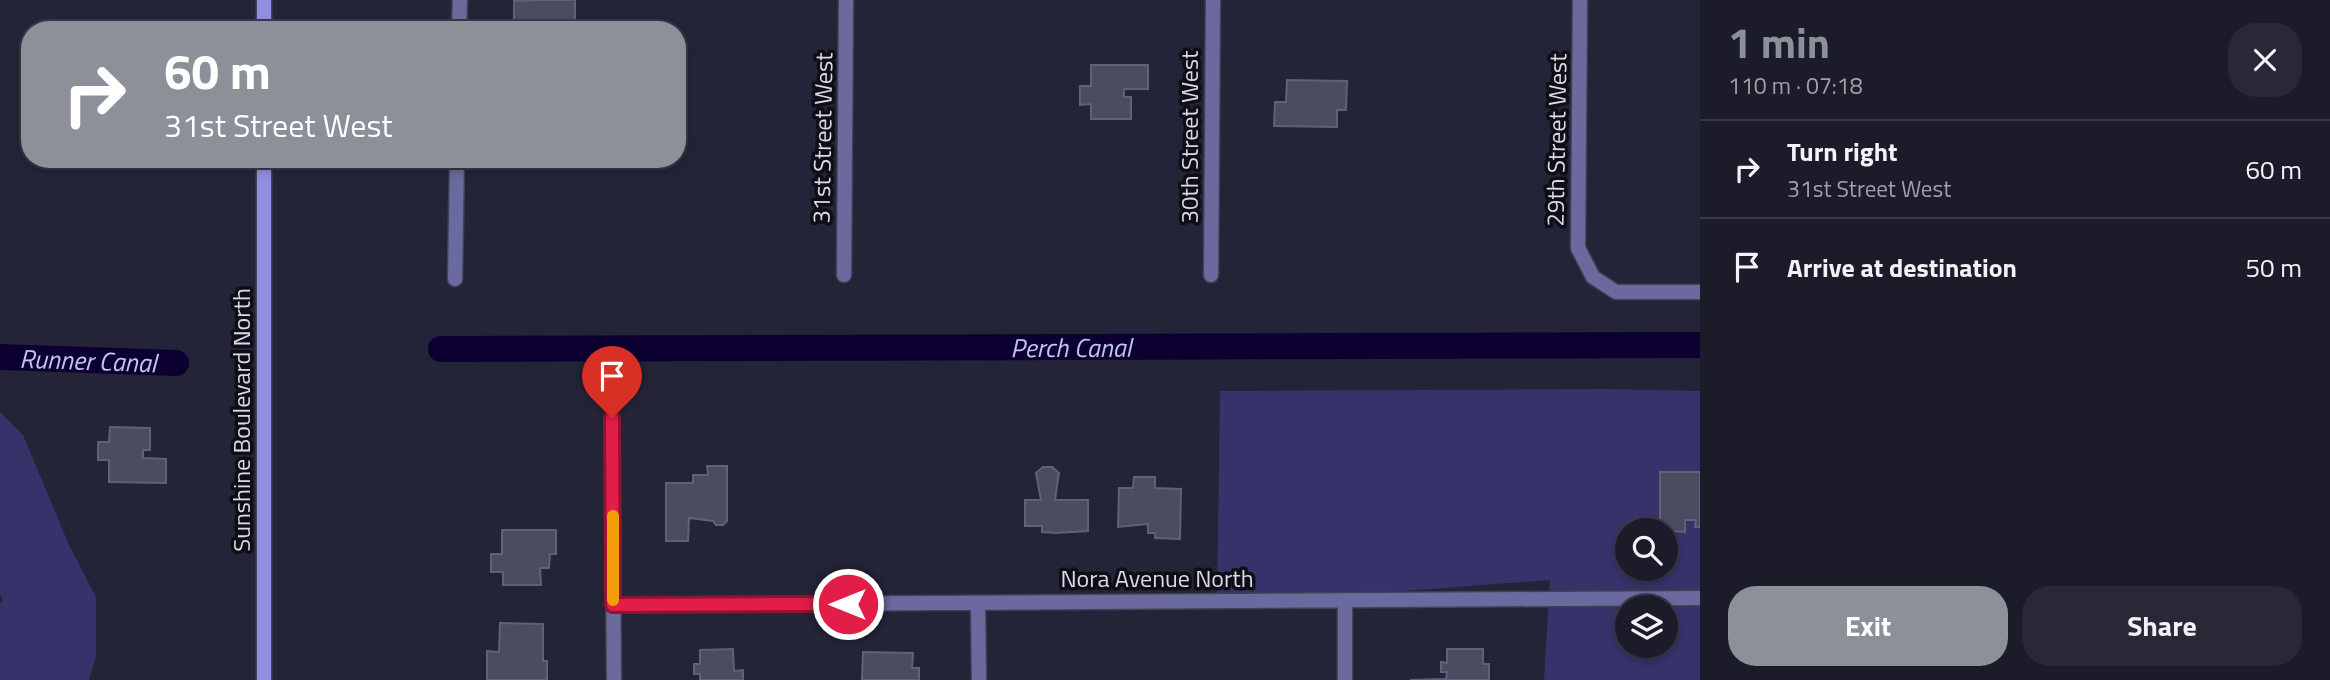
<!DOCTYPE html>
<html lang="en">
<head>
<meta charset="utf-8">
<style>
  :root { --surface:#1b1b2a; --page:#282836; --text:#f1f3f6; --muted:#a0a1a8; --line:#393947; --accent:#8c9099 }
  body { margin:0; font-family:"Titillium Web",sans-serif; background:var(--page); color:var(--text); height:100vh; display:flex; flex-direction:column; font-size:26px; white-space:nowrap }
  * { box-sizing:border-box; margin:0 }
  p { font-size:23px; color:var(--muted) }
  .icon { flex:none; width:38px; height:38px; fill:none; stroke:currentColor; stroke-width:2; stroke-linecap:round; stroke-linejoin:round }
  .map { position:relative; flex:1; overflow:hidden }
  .panel { display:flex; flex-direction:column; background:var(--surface); width:630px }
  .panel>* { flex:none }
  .banner { position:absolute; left:21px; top:21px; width:665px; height:147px; border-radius:28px; box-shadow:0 4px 10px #0003,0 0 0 2px var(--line); background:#8c9099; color:#fff; overflow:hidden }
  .fabs { position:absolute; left:1615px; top:518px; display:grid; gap:14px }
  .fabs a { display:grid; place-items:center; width:63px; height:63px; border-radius:50%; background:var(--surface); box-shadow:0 4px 10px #0003,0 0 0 2px var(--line); font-size:35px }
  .pin { position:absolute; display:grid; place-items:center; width:60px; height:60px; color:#fff; margin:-72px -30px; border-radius:50% 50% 50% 0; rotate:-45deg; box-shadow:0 0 7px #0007 }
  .pin .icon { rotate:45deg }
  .me { position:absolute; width:77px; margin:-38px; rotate:270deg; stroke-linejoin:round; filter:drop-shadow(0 0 5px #0008) }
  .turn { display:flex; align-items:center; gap:24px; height:147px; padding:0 28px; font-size:32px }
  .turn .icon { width:91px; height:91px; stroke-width:2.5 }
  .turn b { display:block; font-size:49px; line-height:60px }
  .round { display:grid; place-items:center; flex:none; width:74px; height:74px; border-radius:28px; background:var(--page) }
  .summary { display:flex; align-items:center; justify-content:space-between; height:119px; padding:0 28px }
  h1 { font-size:42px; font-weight:700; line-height:52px; color:var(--accent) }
  .primary-button { display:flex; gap:14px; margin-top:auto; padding:14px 28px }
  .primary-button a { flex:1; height:80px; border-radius:28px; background:var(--accent); color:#fff; font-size:28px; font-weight:700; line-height:80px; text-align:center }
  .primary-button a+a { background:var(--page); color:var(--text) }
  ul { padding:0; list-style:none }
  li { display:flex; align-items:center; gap:21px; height:98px; padding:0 28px; border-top:2px solid var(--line) }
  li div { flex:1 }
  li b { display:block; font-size:26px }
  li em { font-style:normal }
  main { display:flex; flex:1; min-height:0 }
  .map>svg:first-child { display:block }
  .green { fill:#373269; fill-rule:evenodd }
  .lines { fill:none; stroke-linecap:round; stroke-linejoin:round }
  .canal { stroke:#0c0031; stroke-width:26 }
  .building { fill:#4b4b62; stroke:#606078; stroke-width:2 }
  .street-casing { stroke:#414154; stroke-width:17 }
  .secondary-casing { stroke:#414154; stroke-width:17 }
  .street { stroke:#6b6a9e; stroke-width:14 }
  .secondary { stroke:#928fe3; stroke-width:14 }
  .route-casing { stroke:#92132f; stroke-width:18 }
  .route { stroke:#e11d48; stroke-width:12 }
  .slow { stroke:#f59e0b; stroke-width:12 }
  .labels { text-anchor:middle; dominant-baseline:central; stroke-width:7; stroke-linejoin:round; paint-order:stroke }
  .street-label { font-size:24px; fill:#dadae8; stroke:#0e0e17 }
  .water-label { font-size:26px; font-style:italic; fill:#c3c3ee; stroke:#0e0e17 }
</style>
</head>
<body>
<main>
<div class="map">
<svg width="1700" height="680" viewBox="0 0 1700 680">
  <rect width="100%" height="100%" fill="#242438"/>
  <path class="green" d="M 1603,389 L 1700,391 L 1700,680 L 1544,680 L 1550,580 L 1217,605 L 1220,391 ZM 1628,530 L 1666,530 L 1666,569 L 1628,569 ZM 1628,607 L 1666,607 L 1666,646 L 1628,646 Z
    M 0,412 L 23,435 L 69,545 L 96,597 L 96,656 L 89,680 L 0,680 L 0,604 L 3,600 L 0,594 Z"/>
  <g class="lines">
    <g class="canal">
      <path id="s1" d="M 441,349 L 1700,345"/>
      <path id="s2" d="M 0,357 L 176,363"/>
    </g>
  </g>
  <path class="building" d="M 539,0 L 575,0 L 575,27 L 514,26 L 514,1 Z
    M 1091,65 L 1148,65 L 1148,89 L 1124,89 L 1124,97 L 1131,97 L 1131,119 L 1091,119 L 1091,104 L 1080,105 L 1080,86 L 1091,86 Z
    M 1287,80 L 1347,81 L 1346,110 L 1337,110 L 1337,127 L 1274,126 L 1275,102 L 1286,102 Z
    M 110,427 L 150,428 L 150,450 L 143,450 L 143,458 L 166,459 L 166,483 L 109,482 L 109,460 L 98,460 L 98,442 L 109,442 Z
    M 707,466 L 727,466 L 727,521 L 723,525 L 716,525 L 713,521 L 689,518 L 688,541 L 666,541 L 666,483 L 693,483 L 693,475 L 708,475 Z
    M 1043,467 L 1052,467 L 1059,473 L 1055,500 L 1088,500 L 1088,531 L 1056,533 L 1042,532 L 1042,526 L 1025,526 L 1025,500 L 1041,500 L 1036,473 Z
    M 1660,472 L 1700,472 L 1700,527 L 1695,527 L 1696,520 L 1685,520 L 1685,532 L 1660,530 Z
    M 1134,477 L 1155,477 L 1155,488 L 1181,489 L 1180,539 L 1155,538 L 1155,533 L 1148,533 L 1148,524 L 1118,527 L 1119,488 L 1133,488 Z
    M 502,530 L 556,530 L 556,554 L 550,554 L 549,568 L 540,568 L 541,585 L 503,585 L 503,572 L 491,572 L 491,554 L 502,554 Z
    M 500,623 L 543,624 L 543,661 L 547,661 L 547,680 L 487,680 L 487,651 L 499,652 Z
    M 733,649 L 734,671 L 743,670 L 743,680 L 700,680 L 700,674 L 694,674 L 694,664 L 700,664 L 700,650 Z
    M 1447,649 L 1483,649 L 1483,664 L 1489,664 L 1489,680 L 1410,680 L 1446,679 L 1447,672 L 1441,672 L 1441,662 L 1447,663 Z
    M 863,652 L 913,653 L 912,668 L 919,668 L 919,680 L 862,680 Z"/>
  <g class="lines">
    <defs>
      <path id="street" d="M 1580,0 L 1578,248 L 1593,277 L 1616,292 L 1700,292
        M 459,30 L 460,0
        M 844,275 L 846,0
        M 1211,275 L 1213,0
        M 455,279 L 457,159
        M 612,418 L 614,680
        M 1345,600 L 1345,680
        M 978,603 L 979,680
        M 613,605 L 1700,598"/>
      <path id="secondary" d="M 264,0 L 264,30
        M 264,159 L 264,680"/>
    </defs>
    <use href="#street" class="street-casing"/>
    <use href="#secondary" class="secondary-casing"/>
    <use href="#street" class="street"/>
    <use href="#secondary" class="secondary"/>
  </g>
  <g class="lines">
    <defs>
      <path id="route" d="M 612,418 L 613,605 L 848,604"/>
    </defs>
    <use href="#route" class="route-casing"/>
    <use href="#route" class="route"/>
    <path class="slow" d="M 613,516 L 613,600"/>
  </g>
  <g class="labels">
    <g class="street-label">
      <text transform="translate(1189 137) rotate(-90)">30th Street West</text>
      <text transform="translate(822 138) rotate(-89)">31st Street West</text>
      <text transform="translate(1556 140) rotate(-89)">29th Street West</text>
      <text transform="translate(241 420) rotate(-90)">Sunshine Boulevard North</text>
      <text x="1157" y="578">Nora Avenue North</text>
    </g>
    <g class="water-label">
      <text stroke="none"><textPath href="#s1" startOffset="630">Perch Canal</textPath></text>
      <text stroke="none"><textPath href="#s2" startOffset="88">Runner Canal</textPath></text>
    </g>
  </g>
</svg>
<div class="fabs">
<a><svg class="icon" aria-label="search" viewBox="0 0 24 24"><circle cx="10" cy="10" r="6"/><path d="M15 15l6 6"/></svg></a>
<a><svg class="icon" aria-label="layers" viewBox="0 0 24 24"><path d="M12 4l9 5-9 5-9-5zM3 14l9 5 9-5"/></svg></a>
</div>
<div class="pin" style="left:612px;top:418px;background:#d93025"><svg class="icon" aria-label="arrive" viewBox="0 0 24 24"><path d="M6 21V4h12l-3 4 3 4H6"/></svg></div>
<svg class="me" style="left:848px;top:604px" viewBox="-20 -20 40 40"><circle r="17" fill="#e11d48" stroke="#fff" stroke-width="3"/><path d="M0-11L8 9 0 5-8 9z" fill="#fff"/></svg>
<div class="banner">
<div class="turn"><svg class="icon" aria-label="right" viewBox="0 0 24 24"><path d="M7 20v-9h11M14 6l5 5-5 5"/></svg><div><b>60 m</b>31st Street West</div></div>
</div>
</div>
<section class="panel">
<div class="summary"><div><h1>1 min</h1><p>110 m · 07:18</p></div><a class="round"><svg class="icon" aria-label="close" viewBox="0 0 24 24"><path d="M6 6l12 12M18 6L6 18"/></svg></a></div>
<ul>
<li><svg class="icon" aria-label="right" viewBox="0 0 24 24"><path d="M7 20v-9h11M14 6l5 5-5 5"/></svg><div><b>Turn right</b><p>31st Street West</p></div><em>60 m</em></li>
<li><svg class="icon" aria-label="arrive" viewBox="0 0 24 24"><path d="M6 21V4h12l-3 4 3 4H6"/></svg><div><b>Arrive at destination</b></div><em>50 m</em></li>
</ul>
<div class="primary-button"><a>Exit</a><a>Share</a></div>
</section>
</main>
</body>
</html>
